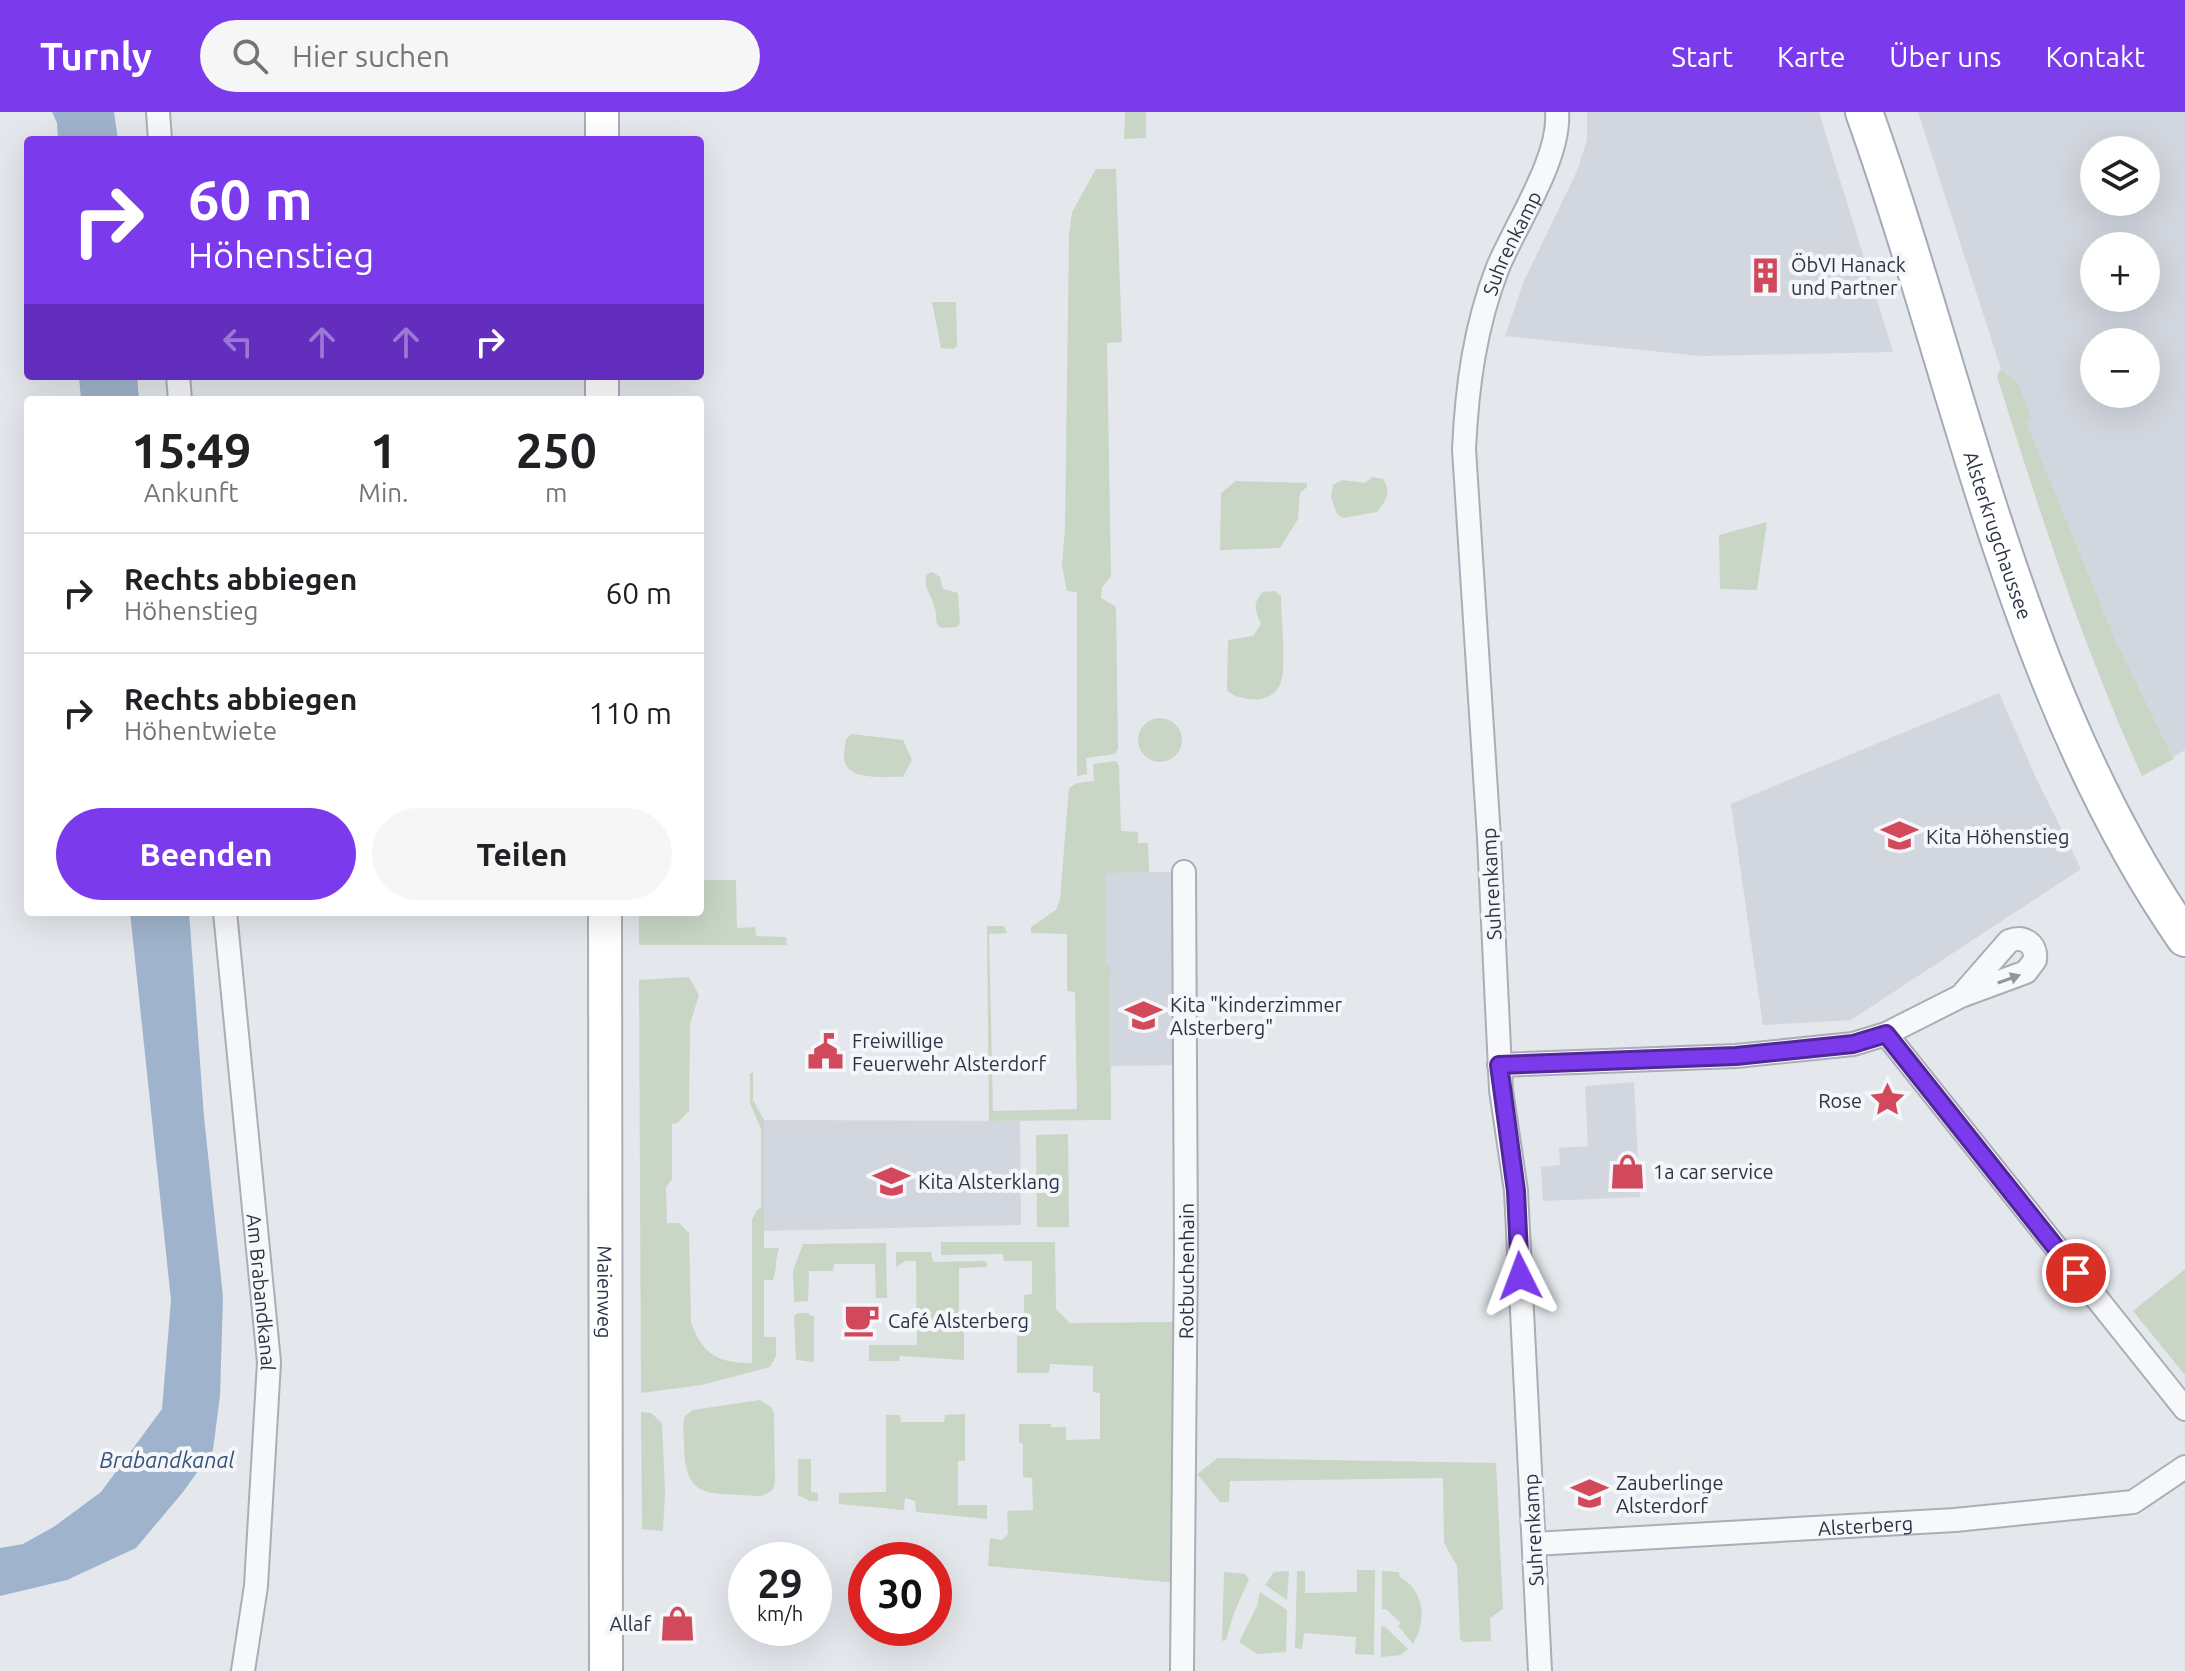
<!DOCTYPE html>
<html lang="de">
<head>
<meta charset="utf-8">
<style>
  :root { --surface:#fff; --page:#f6f6f6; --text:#202124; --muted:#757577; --line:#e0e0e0; --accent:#7c3aed }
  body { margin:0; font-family:Ubuntu,sans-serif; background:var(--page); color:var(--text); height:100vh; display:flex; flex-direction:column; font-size:30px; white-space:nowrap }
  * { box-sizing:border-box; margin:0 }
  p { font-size:26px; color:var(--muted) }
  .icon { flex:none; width:44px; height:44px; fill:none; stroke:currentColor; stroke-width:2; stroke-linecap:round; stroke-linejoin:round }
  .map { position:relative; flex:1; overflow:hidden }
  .side { position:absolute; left:24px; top:284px; width:680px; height:520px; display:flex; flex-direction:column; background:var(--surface); border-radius:8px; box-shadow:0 8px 32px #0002 }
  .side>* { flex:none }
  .top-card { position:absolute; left:24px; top:24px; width:680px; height:244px; border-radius:8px; box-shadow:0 8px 32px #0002; background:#7c3aed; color:#fff; overflow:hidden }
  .tools { position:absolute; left:2080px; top:24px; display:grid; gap:16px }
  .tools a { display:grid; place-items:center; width:80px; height:80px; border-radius:50%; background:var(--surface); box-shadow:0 8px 32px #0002; font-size:40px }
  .speed { position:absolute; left:728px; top:1430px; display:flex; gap:16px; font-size:40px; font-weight:700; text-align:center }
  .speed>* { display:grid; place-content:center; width:104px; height:104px; border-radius:50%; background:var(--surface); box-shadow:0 8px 32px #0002; line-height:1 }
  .speed small { font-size:20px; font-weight:400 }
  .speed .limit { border:12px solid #d22; background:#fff; color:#111 }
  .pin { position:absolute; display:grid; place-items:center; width:68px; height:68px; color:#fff; margin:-34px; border:4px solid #fff; border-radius:50%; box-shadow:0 2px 8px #0007 }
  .me { position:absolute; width:88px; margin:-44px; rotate:357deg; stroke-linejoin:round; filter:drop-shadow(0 0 6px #0008) }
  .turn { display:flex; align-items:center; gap:28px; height:168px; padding:0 32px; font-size:36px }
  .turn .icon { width:104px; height:104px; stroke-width:2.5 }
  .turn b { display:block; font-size:56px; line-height:68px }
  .lanes { display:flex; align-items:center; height:76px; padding:0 32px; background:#0003; justify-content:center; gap:40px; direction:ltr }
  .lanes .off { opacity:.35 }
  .eta { display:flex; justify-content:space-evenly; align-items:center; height:136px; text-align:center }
  .eta b { font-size:48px; font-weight:600; line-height:56px }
  .action { display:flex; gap:16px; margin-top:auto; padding:16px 32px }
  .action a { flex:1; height:92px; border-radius:48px; background:var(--accent); color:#fff; font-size:32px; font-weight:600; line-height:92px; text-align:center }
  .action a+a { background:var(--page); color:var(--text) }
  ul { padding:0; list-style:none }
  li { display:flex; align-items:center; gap:24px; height:120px; padding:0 32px; border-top:2px solid var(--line) }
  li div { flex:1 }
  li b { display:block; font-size:30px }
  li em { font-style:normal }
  header { display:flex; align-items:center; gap:48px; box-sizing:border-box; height:112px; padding:0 40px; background:var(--accent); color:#fff }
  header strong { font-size:38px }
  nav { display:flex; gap:44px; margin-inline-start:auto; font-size:28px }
  .search { width:560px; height:72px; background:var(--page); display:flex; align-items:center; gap:20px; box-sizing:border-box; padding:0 28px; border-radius:44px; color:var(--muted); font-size:30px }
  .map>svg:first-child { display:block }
  .built { fill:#d2d6de; fill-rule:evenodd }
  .green { fill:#c9d6c5 }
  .water { fill:#9fb4cc }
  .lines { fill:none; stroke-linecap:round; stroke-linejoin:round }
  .street-casing { stroke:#a9aeb7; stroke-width:26 }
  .secondary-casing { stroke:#a9aeb7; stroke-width:36 }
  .primary-casing { stroke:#a3abb8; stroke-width:40 }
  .street { stroke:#f7f8fa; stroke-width:22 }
  .secondary { stroke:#fff; stroke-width:32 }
  .primary { stroke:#fff; stroke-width:36 }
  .oneway { fill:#9196a0 }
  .route-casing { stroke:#51269a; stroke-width:20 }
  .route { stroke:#7c3aed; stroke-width:14 }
  .labels { text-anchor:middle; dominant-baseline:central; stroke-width:8; stroke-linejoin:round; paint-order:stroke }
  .street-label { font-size:20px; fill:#2b3445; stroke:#f4f6f9 }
  .poi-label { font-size:20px; fill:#2b3445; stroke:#f4f6f9; text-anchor:start }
  .water-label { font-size:22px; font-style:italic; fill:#34527a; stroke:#f4f6f9 }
</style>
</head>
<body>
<header>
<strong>Turnly</strong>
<div class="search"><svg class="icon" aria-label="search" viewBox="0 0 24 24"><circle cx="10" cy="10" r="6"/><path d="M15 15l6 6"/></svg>Hier suchen</div>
<nav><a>Start</a><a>Karte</a><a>Über uns</a><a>Kontakt</a></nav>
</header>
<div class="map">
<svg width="2185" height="1559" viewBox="0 0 2185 1559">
  <rect width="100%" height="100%" fill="#e4e7ec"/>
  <path class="built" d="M 1587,0 L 1819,0 L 1893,240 L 1701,244 L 1505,224 L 1524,169 L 1577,59 L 1587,28 Z
    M 1918,0 L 2185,0 L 2185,638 L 2173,645 L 2114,525 L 2025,309 L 2031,307 L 2018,271 L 2001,257 ZM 2094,38 L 2146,38 L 2146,90 L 2094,90 ZM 2094,134 L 2146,134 L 2146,186 L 2094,186 ZM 2094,230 L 2146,230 L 2146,282 L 2094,282 Z
    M 1999,581 L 2036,666 L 2081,757 L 1851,908 L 1763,913 L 1731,692 Z
    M 1105,760 L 1178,760 L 1178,953 L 1111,954 L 1110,854 L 1105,854 Z
    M 1634,970 L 1640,1085 L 1543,1089 L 1541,1055 L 1560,1053 L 1559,1036 L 1588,1034 L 1585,974 Z
    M 764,1008 L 1020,1009 L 1021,1113 L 764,1119 Z"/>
  <path class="green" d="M 1125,0 L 1146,0 L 1146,26 L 1124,27 Z
    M 1096,57 L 1116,57 L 1122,230 L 1107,231 L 1111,464 L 1102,475 L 1101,486 L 1116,495 L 1118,637 L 1115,642 L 1086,646 L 1087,662 L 1077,664 L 1077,480 L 1067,479 L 1062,454 L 1065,415 L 1069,123 L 1072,100 Z
    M 932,190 L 956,190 L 957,234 L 953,237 L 941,236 Z
    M 2001,257 L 2018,271 L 2032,307 L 2026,310 L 2114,525 L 2174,647 L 2142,664 C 2083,535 2039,399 1997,264 Z
    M 1372,365 L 1383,367 C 1392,381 1387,387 1377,400 L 1343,406 L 1337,402 L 1331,385 L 1333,373 L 1342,368 L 1365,371 Z
    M 1236,369 L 1307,371 L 1307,375 L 1300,381 L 1298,407 L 1280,436 L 1220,438 L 1221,381 Z
    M 1767,410 L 1757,478 L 1720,477 L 1719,423 Z
    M 932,460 L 940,465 L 943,477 L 958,481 L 960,510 L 957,515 L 941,516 L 937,512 C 936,505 936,497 933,490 C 929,479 923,475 927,462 Z
    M 1275,479 L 1281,484 C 1281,507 1286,545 1282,566 C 1277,593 1244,591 1227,579 L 1228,528 L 1253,524 L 1261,512 C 1255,498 1252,491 1263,480 Z
    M1138 628a22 22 0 1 1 44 0a22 22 0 1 1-44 0Z
    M 851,622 L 903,628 L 912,648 L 903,665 C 887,664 847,670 844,647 C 844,641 845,633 846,627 Z
    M 1116,649 L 1119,654 L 1121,719 L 1138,720 L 1138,731 L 1148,731 L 1149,760 L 1105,761 L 1105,853 L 1110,854 L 1111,1008 L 989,1009 L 987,814 L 1004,814 L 1007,821 L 989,822 L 993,999 L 1077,997 L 1075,880 L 1067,879 L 1067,822 L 1031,821 L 1031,815 L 1056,798 L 1060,787 L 1069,676 L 1077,671 L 1094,669 L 1093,652 Z
    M 700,768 L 736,768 L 737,816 L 755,815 L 756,824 L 786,825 L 787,833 L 639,833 L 639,800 L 700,800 Z
    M 689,865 L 699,883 L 690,912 L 689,999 L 677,1011 L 672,1012 L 672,1067 L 666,1075 L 667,1111 L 679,1111 L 689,1121 L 691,1210 C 702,1243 719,1251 752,1251 L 752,1108 L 757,1098 L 761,1096 L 761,1017 L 750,991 L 750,961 L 753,961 L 753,988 L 764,1008 L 764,1136 L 779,1136 C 775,1147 777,1158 773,1168 L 764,1168 L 764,1225 L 776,1225 L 776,1244 L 770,1255 L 702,1273 L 641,1281 L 639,868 Z
    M 1068,1022 L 1069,1115 L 1037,1115 L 1036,1023 Z
    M 941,1130 L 1055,1130 L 1056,1197 L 1070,1211 L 1175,1210 L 1177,1471 L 988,1454 L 990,1426 L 1002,1428 L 1008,1422 L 1007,1399 L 1033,1398 L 1032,1366 L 1023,1365 L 1023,1332 L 1019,1331 L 1019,1312 L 1051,1312 L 1051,1315 L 1066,1315 L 1066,1328 L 1100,1327 L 1100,1281 L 1093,1280 L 1093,1254 L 1050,1252 L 1049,1261 L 1017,1261 L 1017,1217 L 1024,1216 L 1024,1183 L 1032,1182 L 1032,1149 L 1004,1149 L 1003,1142 L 941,1143 Z
    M 886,1131 L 887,1186 L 876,1186 L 875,1152 L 834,1152 L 833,1159 L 809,1159 L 808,1189 L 794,1190 L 793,1158 L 803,1132 Z
    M 896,1140 L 931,1140 L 933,1150 L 986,1149 L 987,1155 L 959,1156 L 959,1200 L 964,1201 L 964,1248 L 900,1244 L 899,1249 L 869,1249 L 869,1233 L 917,1233 L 916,1149 L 906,1149 L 896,1155 Z
    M 2185,1157 L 2185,1263 L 2133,1199 Z
    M 798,1201 L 809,1201 L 809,1203 L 814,1204 L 814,1250 L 796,1248 L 794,1204 Z
    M 760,1288 L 771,1295 L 774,1301 L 775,1370 L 773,1377 C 764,1386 755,1384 743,1383 C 702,1382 686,1381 684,1336 C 684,1325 682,1314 685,1304 L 693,1298 Z
    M 641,1300 L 651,1301 L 662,1311 L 665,1381 L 663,1419 L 642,1417 Z
    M 965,1302 L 965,1349 L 958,1349 L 958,1393 L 987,1393 L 987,1407 L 916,1400 L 915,1389 L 905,1386 L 904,1398 L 839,1392 L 839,1381 L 886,1380 L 886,1303 L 900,1303 L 901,1310 L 944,1310 L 945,1303 Z
    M 1218,1346 L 1496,1351 L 1503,1497 L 1490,1506 L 1491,1529 L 1464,1530 L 1460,1527 L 1457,1454 L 1444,1431 L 1443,1366 L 1230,1369 L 1229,1390 L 1220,1390 L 1197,1362 Z
    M 798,1347 L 811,1347 L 811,1380 L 818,1381 L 818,1389 L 810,1389 L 798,1383 Z
    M 1357,1458 L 1375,1458 L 1374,1543 L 1355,1542 L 1356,1525 L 1304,1521 L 1302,1537 L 1295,1536 L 1297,1459 L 1305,1459 L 1305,1481 L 1357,1480 Z
    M 1289,1459 L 1287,1488 L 1265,1473 L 1274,1460 Z
    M 1382,1459 L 1399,1460 L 1400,1465 C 1425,1479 1427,1509 1413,1532 L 1398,1514 L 1401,1511 L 1386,1497 L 1382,1497 Z
    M 1224,1460 L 1245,1462 L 1249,1467 L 1234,1501 L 1226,1528 L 1222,1529 Z
    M 1260,1480 L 1287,1498 L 1286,1540 L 1257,1542 L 1239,1530 L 1257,1494 Z
    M 1384,1514 L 1408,1537 L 1401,1543 L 1381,1545 L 1381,1515 Z"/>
  <path class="water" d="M 52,0 L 114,0 L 118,28 L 58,28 L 57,11 Z
    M 79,264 L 137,264 L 139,288 L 81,288 Z
    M 130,800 L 189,800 L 204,1005 L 223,1185 L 220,1284 L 213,1338 L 183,1380 L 136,1436 L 67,1468 L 0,1484 L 0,1436 L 23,1432 L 55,1414 L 101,1380 L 162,1297 L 171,1188 Z"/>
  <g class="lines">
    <defs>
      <g id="street">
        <path d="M 158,0 L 160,28"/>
        <path d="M 178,264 L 180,288"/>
        <path id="s1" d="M 225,800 L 269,1250 L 256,1474 L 243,1559"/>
        <path d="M 1886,922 L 2185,1297"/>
        <path d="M 1499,953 L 1736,944 L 1853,932 L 1886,922 L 1961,884 L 2026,860 L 2035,848 C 2037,832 2024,823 2009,829 L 1961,884"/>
        <path id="s2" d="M 1534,1432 L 1955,1408 L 2133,1390 L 2185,1355"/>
        <path id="s3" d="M 1182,1559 L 1186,1138 L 1184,760"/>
        <path id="s4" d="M 1540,1559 L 1516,1079 L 1501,978 L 1489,726 L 1464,337 C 1467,274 1475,214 1498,155 C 1516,112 1561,45 1557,0"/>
      </g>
      <g id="secondary">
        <path d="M 602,28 L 602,0"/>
        <path d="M 602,264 L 602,288"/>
        <path id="s5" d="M 605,800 L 606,1559"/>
      </g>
      <g id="primary">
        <path id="s6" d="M 1864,0 C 1962,274 2017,584 2185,826"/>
      </g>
    </defs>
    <use href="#street" class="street-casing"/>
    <use href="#secondary" class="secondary-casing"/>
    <use href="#primary" class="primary-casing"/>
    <use href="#street" class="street"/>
    <use href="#secondary" class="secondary"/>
    <use href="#primary" class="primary"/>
  </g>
  <defs><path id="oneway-solid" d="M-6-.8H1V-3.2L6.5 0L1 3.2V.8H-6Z" transform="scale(2)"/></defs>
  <use class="oneway" href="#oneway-solid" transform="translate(2009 867) rotate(-20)"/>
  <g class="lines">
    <defs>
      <path id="route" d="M 1520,1164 L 1516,1079 L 1499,953 L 1736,944 L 1853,932 L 1886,922 L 2076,1161"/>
    </defs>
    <use href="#route" class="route-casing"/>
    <use href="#route" class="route"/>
  </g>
  <defs>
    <symbol id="building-bare" viewBox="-9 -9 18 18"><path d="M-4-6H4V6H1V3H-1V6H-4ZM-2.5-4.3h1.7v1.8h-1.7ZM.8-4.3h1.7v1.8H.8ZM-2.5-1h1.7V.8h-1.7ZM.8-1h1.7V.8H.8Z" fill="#d1495b" stroke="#f4f6f9" stroke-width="2.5" paint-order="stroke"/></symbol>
    <symbol id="school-bare" viewBox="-9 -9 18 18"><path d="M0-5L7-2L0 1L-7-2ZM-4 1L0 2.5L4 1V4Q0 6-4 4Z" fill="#d1495b" stroke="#f4f6f9" stroke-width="2.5" paint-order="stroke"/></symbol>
    <symbol id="civic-bare" viewBox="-9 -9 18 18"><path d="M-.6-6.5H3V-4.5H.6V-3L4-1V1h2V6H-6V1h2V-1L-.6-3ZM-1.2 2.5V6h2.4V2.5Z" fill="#d1495b" stroke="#f4f6f9" stroke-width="2.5" paint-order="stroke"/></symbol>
    <symbol id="sight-bare" viewBox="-9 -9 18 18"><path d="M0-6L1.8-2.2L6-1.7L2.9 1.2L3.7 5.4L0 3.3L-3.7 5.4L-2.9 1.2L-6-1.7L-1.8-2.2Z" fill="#d1495b" stroke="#f4f6f9" stroke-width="2.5" paint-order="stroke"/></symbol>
    <symbol id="shop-bare" viewBox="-9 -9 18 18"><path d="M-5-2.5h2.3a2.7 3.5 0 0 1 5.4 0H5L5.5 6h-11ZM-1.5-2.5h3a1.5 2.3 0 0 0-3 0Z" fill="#d1495b" stroke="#f4f6f9" stroke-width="2.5" paint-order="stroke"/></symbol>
    <symbol id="cafe-bare" viewBox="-9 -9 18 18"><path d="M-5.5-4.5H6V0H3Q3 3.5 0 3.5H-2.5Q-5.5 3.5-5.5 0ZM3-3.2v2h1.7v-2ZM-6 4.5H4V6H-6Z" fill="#d1495b" stroke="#f4f6f9" stroke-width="2.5" paint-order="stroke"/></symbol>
  </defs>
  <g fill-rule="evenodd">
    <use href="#building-bare" x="1740" y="138" width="51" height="51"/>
    <use href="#school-bare" x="1874" y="698" width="51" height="51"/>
    <use href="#school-bare" x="1118" y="878" width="51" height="51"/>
    <use href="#civic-bare" x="800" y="914" width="51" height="51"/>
    <use href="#sight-bare" x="1862" y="962" width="51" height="51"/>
    <use href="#shop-bare" x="1602" y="1034" width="51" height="51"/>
    <use href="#school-bare" x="866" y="1044" width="51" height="51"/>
    <use href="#cafe-bare" x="836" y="1182" width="51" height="51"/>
    <use href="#school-bare" x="1564" y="1356" width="51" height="51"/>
    <use href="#shop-bare" x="652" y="1486" width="51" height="51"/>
  </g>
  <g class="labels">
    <g class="street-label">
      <text stroke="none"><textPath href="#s4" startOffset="1438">Suhrenkamp</textPath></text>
      <text stroke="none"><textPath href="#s6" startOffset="444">Alsterkrugchaussee</textPath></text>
      <text transform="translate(1491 772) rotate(-93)">Suhrenkamp</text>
      <text stroke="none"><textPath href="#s3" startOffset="400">Rotbuchenhain</textPath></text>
      <text stroke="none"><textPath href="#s1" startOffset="382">Am Brabandkanal</textPath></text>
      <text stroke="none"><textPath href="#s5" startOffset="380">Maienweg</textPath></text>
      <text stroke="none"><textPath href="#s2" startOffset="332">Alsterberg</textPath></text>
      <text transform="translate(1533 1418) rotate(-93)">Suhrenkamp</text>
    </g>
    <g class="poi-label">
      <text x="1791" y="152">ÖbVI Hanack<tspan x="1791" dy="23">und Partner</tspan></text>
      <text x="1926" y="724">Kita Höhenstieg</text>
      <text x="1170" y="892">Kita "kinderzimmer<tspan x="1170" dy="23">Alsterberg"</tspan></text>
      <text x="852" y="928">Freiwillige<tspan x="852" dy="23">Feuerwehr Alsterdorf</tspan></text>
      <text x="1862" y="988" text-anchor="end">Rose</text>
      <text x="1653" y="1059">1a car service</text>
      <text x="918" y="1069">Kita Alsterklang</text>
      <text x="888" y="1208">Café Alsterberg</text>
      <text x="1616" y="1370">Zauberlinge<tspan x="1616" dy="23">Alsterdorf</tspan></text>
      <text x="651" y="1511" text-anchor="end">Allaf</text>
    </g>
    <g class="water-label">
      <text x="167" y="1347">Brabandkanal</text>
    </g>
  </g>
</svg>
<div class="tools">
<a><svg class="icon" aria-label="layers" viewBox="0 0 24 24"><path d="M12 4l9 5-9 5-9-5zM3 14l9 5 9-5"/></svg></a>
<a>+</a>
<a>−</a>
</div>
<div class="speed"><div>29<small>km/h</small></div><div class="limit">30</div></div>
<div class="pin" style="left:2076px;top:1161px;background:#d93025"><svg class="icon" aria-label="arrive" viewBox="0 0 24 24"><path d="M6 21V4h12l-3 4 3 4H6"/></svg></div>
<svg class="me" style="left:1520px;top:1164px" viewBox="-20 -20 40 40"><path d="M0-17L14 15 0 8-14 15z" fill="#7c3aed" stroke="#fff" stroke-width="4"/></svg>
<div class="top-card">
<div class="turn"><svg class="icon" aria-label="right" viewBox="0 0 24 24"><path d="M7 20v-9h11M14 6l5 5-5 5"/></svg><div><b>60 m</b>Höhenstieg</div></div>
<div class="lanes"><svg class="icon off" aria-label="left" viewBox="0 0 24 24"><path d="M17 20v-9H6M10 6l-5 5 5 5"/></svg><svg class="icon off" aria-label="ahead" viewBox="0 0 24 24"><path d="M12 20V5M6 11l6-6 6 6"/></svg><svg class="icon off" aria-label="ahead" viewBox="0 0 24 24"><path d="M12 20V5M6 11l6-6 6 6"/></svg><svg class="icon" aria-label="right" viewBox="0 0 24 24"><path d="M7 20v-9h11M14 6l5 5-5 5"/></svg></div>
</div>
<section class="side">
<div class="eta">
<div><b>15:49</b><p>Ankunft</p></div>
<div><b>1</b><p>Min.</p></div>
<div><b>250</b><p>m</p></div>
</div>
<ul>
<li><svg class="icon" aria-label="right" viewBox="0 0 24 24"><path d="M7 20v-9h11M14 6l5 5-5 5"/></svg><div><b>Rechts abbiegen</b><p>Höhenstieg</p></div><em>60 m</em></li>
<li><svg class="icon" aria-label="right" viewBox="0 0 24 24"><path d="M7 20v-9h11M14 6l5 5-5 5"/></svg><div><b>Rechts abbiegen</b><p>Höhentwiete</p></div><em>110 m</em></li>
</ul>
<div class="action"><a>Beenden</a><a>Teilen</a></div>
</section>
</div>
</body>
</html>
